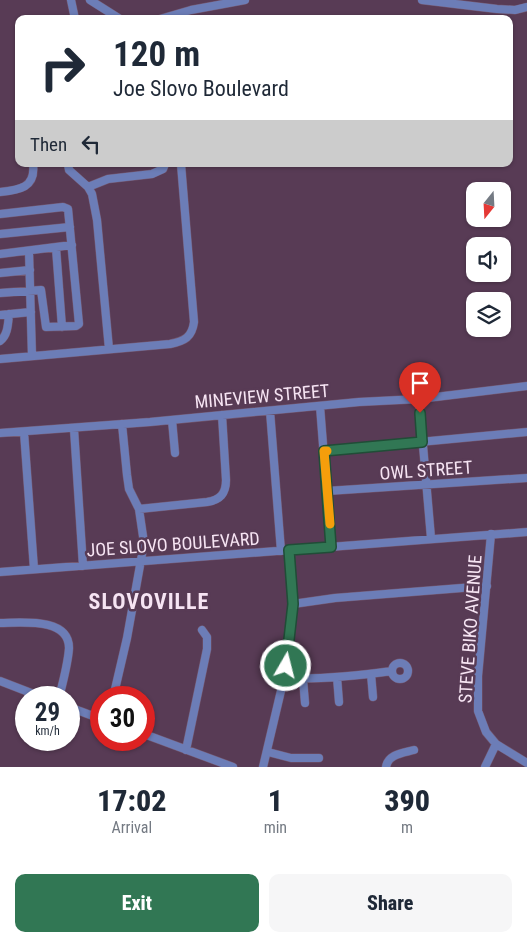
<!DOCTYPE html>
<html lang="en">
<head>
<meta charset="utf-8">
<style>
  :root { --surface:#fff; --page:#f6f6f7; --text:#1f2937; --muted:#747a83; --accent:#317754 }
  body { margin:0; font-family:"Roboto Condensed",sans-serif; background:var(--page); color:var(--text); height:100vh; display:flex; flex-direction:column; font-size:19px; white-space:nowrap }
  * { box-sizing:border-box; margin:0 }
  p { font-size:16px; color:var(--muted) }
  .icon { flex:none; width:28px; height:28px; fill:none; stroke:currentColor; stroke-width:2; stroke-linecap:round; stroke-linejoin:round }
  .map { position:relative; height:767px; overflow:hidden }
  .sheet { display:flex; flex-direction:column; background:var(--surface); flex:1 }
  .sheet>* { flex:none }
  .hud { position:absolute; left:15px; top:15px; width:498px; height:152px; border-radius:10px; box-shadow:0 1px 4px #0004; background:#fff; color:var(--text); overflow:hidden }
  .needle { width:32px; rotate:198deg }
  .fabs { position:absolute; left:466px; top:182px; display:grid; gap:10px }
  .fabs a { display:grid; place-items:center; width:45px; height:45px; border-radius:10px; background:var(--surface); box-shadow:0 1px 4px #0004; font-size:25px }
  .speed { position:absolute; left:15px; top:686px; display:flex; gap:10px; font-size:25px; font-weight:700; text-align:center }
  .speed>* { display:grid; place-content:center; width:65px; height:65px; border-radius:50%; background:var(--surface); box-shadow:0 1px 4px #0004; line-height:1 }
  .speed small { font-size:12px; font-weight:400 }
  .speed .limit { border:8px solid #d22; background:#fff; color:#111 }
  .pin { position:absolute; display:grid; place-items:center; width:42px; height:42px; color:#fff; margin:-51px -21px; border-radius:50% 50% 50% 0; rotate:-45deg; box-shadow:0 0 5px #0007 }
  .pin .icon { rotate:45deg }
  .me { position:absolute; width:55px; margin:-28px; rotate:8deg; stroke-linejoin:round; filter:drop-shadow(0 0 4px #0008) }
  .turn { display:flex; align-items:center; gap:18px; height:105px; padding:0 15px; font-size:22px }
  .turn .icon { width:65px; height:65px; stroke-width:2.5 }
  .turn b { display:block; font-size:35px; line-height:42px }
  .then { display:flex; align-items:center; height:48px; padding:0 15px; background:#0003; gap:10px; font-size:19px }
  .eta { display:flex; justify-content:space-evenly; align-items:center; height:85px; text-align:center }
  .eta b { font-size:30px; font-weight:800; line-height:35px }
  .cta { display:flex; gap:10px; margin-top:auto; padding:10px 15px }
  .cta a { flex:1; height:58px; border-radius:10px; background:var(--accent); color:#fff; font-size:20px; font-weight:800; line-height:58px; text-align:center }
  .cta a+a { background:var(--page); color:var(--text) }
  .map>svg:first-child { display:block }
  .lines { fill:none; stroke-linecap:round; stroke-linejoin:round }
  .minor-casing { stroke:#745971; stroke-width:9 }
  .minor { stroke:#6c7db7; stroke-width:8 }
  .route-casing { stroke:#204d37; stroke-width:12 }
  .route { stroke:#317754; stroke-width:9 }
  .slow { stroke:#f59e0b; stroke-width:9 }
  .labels { text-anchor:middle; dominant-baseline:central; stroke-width:5; stroke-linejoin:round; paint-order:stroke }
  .street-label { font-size:18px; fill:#f6e4f3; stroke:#583b55 }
  .district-label { font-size:22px; font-weight:bold; letter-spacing:1px; fill:#f6e4f3; stroke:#583b55 }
</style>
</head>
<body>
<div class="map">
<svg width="527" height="767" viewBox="0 0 527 767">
  <rect width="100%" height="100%" fill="#583b55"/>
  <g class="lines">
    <defs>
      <path id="minor" d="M 71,0 L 75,19
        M 90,0 L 120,19
        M 422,0 L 497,9 L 515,10 L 527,7
        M 160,19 L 191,10 L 245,0
        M 68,164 L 69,170 L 88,187 L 92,194 L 97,220 L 109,349
        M 88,187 L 108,179 L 152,174 L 163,169 L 165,164
        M 0,192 C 19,190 36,188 33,164
        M 0,214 L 63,207 L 68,209 L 79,324 L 76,326 L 46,327 L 41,290 L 0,293
        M 0,234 L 70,227
        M 56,248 L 62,327
        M 29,251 L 32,356
        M 0,254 L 72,245
        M 0,273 L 30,270
        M 0,315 L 31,312
        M 0,341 C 8,335 8,324 9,314
        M 0,359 L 170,344 C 185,341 192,337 194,322 L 181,164
        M 419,399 L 431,538
        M 320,406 L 331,547
        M 270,411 L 281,551
        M 172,420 L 175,453
        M 74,429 L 83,566
        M 24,432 L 34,569
        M 0,433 L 150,422 L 359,402 L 419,399 L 527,386
        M 324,451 L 527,432
        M 327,491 L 527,478
        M 139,509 L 207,502 C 220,500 226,494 226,480 L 222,415
        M 491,534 L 478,676 L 478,711 L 486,732 L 496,744 L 527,763
        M 0,572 L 527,532
        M 293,604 L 335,598 L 487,586
        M 0,623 C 21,623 69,617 69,648 C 68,664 63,681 59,698
        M392 671a8 8 0 1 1 16 0a8 8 0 1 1-16 0Z
        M 371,674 L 373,697
        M 337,677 L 339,702
        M 284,678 C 320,680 356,676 392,671
        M 303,679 L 305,703
        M 0,681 L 44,698
        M 113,698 L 127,638 L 144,543 L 139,509 L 129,489 L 127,475 L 122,424
        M 69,707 L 101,719
        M 144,734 L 233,767
        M 186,750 L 207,649 L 207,637 L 202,630
        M 268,752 L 291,758 L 319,758
        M 263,767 L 284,678 L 290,640 L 293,604 L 289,550
        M 386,767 C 388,754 403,753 414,750
        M 485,767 L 496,744"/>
    </defs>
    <use href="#minor" class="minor-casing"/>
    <use href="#minor" class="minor"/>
  </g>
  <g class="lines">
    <defs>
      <path id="route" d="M 286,666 L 293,604 L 289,550 L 331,547 L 324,451 L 422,442 L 420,413"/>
    </defs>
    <use href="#route" class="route-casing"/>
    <use href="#route" class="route"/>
    <path class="slow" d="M 327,451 L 324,451 L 330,524"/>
  </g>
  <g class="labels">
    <g class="street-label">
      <text transform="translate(262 396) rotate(-5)">MINEVIEW STREET</text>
      <text transform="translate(426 470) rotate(-4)">OWL STREET</text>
      <text transform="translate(173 544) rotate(-4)">JOE SLOVO BOULEVARD</text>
      <text transform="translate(470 629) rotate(-86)">STEVE BIKO AVENUE</text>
    </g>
    <g class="district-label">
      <text x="149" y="601">SLOVOVILLE</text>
    </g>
  </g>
</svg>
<div class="fabs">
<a><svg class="needle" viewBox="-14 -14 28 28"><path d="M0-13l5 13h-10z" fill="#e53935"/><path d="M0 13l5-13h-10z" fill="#747a83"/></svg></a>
<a><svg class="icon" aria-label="sound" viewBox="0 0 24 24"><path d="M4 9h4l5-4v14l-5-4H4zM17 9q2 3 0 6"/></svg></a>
<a><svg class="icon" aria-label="layers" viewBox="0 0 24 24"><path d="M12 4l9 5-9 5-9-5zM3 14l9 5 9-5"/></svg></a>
</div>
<div class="speed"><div>29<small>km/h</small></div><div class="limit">30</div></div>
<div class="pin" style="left:420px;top:413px;background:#d93025"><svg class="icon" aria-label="arrive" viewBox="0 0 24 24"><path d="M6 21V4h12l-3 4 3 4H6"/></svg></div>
<svg class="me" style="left:286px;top:666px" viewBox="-20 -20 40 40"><circle r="17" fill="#317754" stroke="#fff" stroke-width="3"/><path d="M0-11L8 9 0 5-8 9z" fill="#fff"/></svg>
<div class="hud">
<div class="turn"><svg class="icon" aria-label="right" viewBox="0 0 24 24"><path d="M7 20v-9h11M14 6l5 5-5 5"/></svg><div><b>120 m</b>Joe Slovo Boulevard</div></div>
<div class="then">Then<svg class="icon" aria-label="left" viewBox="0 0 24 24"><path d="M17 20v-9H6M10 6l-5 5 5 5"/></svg></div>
</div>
</div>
<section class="sheet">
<div class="eta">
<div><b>17:02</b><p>Arrival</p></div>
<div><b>1</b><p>min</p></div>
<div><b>390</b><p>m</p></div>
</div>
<div class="cta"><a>Exit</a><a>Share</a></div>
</section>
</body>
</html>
